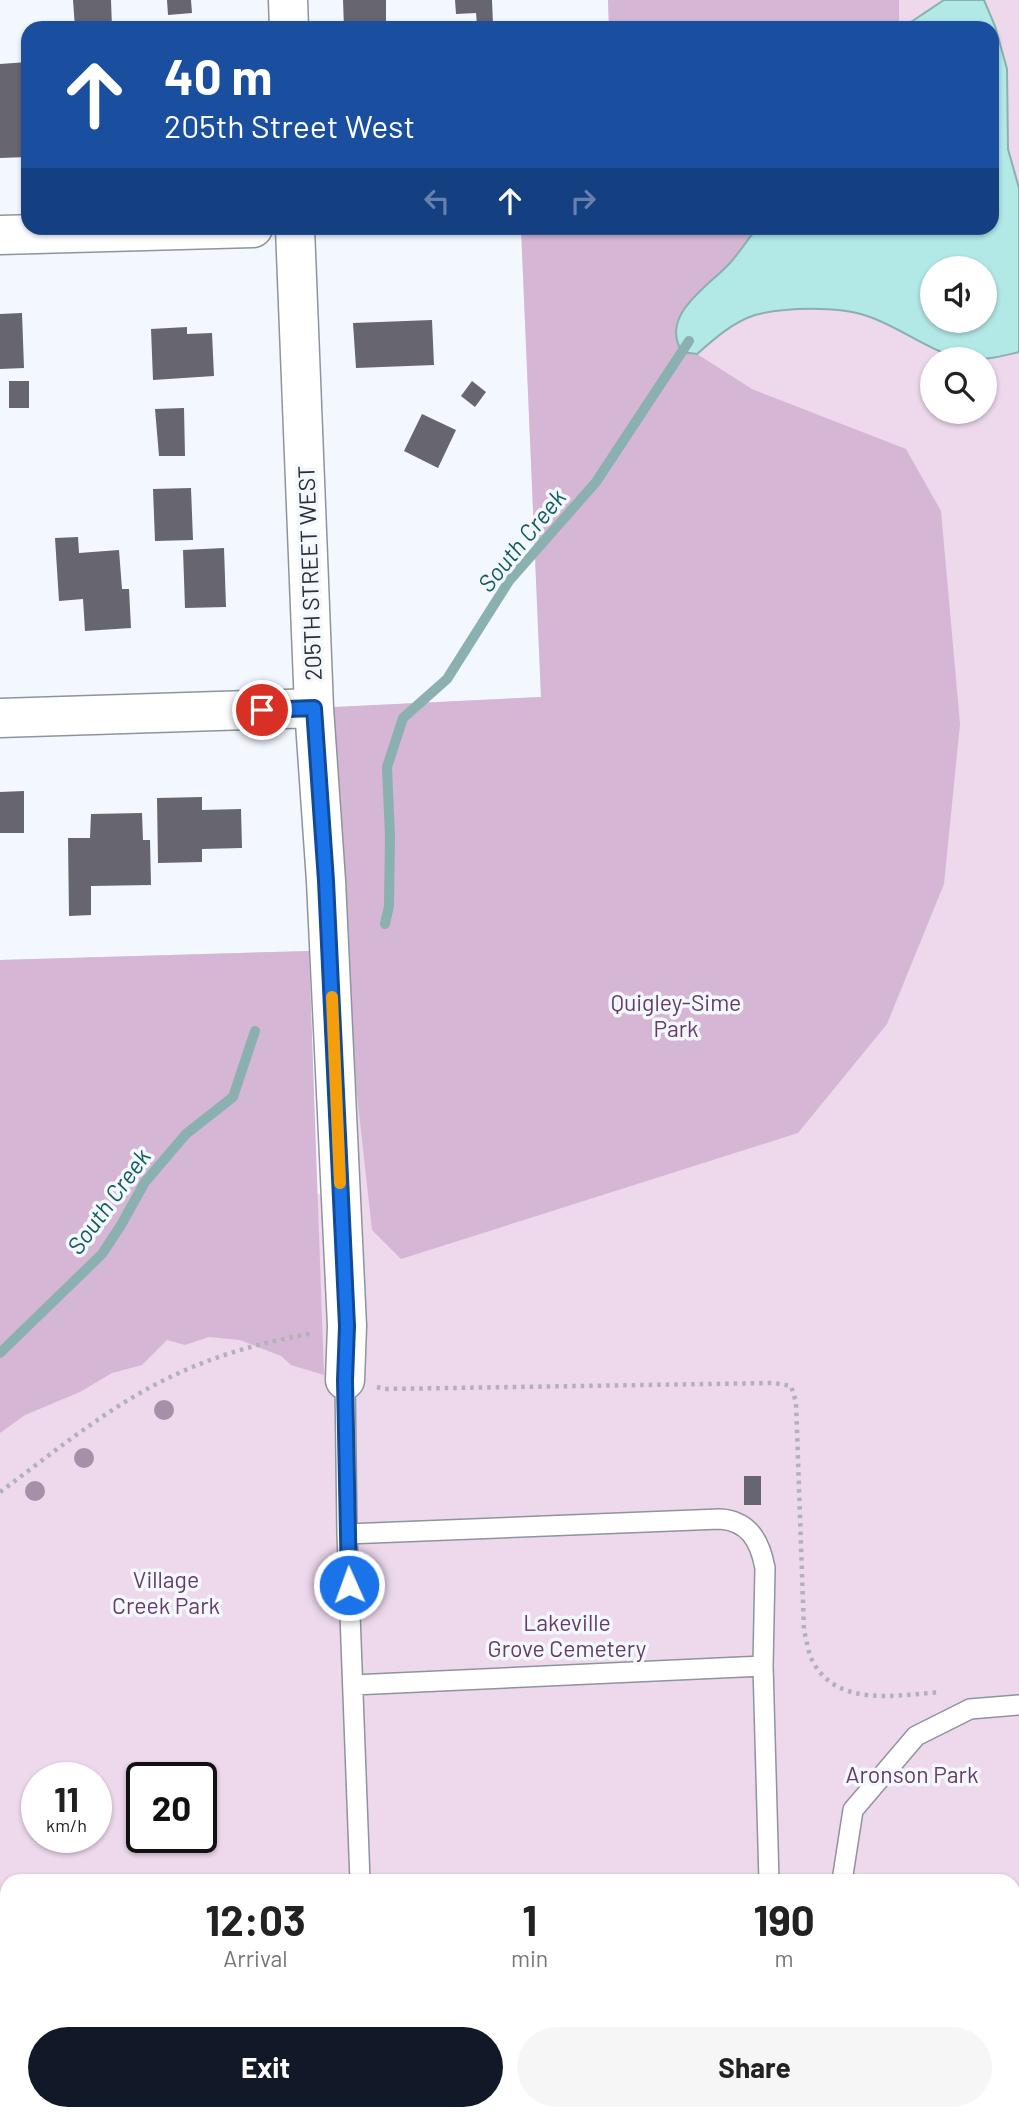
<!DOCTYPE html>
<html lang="en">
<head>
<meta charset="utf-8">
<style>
  :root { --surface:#fff; --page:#f6f6f6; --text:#222; --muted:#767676; --accent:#111827 }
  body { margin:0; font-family:Barlow,sans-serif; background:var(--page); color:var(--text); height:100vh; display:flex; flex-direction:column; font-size:26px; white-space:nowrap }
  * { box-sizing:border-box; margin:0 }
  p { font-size:23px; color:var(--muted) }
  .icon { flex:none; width:38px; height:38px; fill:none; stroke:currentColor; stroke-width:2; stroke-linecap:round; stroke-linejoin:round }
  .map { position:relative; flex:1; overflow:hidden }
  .details { position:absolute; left:0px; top:1874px; width:1020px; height:247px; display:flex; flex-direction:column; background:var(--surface); border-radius:21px 21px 0 0; box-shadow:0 2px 5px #0004 }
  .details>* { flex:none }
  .banner { position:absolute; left:21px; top:21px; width:978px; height:214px; border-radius:21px; box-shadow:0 2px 5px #0004; background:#1a4fa0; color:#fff; overflow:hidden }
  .fabs { position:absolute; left:920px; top:256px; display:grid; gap:14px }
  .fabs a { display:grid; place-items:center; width:77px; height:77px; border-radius:50%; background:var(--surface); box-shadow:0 2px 5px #0004; font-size:35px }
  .speed { position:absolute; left:21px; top:1762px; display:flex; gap:14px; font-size:35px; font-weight:700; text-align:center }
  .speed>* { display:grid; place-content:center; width:91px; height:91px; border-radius:50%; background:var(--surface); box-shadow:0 2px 5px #0004; line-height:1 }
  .speed small { font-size:18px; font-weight:400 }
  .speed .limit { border:4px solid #111; border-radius:10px; background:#fff; color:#111 }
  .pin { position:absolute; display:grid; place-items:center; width:60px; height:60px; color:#fff; margin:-30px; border:4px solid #fff; border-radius:50%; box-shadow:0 2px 7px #0007 }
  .me { position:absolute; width:77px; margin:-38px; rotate:358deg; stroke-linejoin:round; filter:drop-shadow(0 0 5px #0008) }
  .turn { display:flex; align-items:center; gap:24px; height:147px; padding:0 28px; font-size:32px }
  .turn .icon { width:91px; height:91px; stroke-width:2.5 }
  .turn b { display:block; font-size:49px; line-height:60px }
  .lanes { display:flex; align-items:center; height:66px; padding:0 28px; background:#0003; justify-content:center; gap:35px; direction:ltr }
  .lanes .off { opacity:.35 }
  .eta { display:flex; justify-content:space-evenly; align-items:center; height:119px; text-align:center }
  .eta b { font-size:42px; font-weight:700; line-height:49px }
  .button { display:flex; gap:14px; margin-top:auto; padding:14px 28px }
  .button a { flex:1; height:80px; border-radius:42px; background:var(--accent); color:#fff; font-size:28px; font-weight:700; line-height:80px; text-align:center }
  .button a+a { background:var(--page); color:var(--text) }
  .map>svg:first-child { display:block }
  .green { fill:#edd8ec; fill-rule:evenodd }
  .forest { fill:#d6b6d5 }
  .water { fill:#b2e8e6; stroke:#8ab0b0; stroke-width:2; fill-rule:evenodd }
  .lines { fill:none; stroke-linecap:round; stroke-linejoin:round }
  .stream { stroke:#8ab0b0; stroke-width:10 }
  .building { fill:#676570 }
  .lane-casing { stroke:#8e949e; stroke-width:22 }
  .street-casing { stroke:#8e949e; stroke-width:41 }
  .path { stroke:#afb3b9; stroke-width:4.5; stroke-dasharray:3.5 5; stroke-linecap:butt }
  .lane { stroke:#fff; stroke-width:19 }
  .street { stroke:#fff; stroke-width:38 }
  .tree { fill:#a590aa }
  .route-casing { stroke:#114b97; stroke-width:18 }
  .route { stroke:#1a73e8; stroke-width:12 }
  .slow { stroke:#f59e0b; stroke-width:12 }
  .labels { text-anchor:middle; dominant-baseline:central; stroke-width:7; stroke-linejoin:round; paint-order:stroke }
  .street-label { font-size:23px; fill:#2b2e32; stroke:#f3f7fe }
  .park-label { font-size:23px; fill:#663c66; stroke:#f3f7fe }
  .water-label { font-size:24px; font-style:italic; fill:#135c5b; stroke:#f3f7fe }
</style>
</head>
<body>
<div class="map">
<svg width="1019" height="2120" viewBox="0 0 1019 2120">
  <rect width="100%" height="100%" fill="#f3f7fe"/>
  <path class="green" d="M 608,0 L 1019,0 L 1019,2120 L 0,2120 L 0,960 L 309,951 L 317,1194 L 341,1194 L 314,708 L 541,697 L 521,228 L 992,228 L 992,28 L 609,28 ZM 933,268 L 985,268 L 985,320 L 933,320 ZM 933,359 L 985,359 L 985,411 L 933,411 ZM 37,1778 L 96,1778 L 96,1838 L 37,1838 ZM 142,1778 L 201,1778 L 201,1838 L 142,1838 ZM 7,1881 L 1013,1881 L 1013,2114 L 7,2114 Z"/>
  <path class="forest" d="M 608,0 L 899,0 L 899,28 L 609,28 Z
    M 521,228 L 757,228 C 748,239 740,252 730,263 C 708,287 660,314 682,352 L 697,354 L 752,389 L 906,449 L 941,511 L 960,724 L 944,884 L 887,1024 L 798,1133 L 401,1259 L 372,1230 L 314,708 L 541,697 Z
    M 309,951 L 324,1375 L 291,1365 L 281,1356 L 240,1340 L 209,1337 L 185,1345 L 167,1340 L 142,1365 L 112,1373 L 80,1392 L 25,1415 L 0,1433 L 0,960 Z"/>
  <path class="water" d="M 944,0 L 984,0 L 995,26 L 1007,69 L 1008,149 L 1019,188 L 1019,352 C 1003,356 983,361 966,359 C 932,354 899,326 867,316 C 838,306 785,307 755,315 C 733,322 714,339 697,354 L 682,352 C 659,315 708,287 730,263 C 740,252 748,239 757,228 L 992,228 L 992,28 L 902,28 ZM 933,268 L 985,268 L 985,320 L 933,320 Z"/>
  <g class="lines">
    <path class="stream" d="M 385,924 L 389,906 L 390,837 L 387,767 L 403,718 L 447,679 L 509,581 L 596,482 L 689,341
      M 0,1353 L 102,1254 L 121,1225 L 145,1182 L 186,1134 L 233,1097 L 255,1031"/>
  </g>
  <path class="building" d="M 73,0 L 111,0 L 112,28 L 75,28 Z
    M 167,0 L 191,0 L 192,13 L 168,15 Z
    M 343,0 L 386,0 L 386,28 L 344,28 Z
    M 455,0 L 492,0 L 493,24 L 477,25 L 476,13 L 456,14 Z
    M 28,62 L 28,157 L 0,158 L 0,64 Z
    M 22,313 L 24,368 L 0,369 L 0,314 Z
    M 432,320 L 434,365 L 356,368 L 353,323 Z
    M 187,327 L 187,334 L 212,333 L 214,376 L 153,380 L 151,329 Z
    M 9,381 L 29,381 L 29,408 L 9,408 Z
    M 472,381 L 486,392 L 475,407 L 461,396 Z
    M 184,408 L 185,456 L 159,456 L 155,409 Z
    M 422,414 L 456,430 L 438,468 L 404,451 Z
    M 191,488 L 193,540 L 155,541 L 153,489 Z
    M 78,537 L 79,553 L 119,550 L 122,589 L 129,589 L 131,628 L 85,631 L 83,599 L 59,601 L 55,538 Z
    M 224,548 L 226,607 L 185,608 L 183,550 Z
    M 24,791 L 24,833 L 0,833 L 0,792 Z
    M 202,797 L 202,810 L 241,809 L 242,848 L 202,849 L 202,862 L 158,863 L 157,798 Z
    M 142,813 L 143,840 L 150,840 L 151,885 L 91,886 L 91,915 L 69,916 L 68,838 L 90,838 L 91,814 Z
    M 744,1476 L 761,1476 L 761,1505 L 744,1505 Z"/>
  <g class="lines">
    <defs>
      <path id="lane" d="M 345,1380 L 347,1534 L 360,1881
        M 347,1534 L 720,1519 C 749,1521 760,1541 765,1568 L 763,1666 L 769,1881
        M 353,1685 L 763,1666
        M 842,1881 L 853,1810 L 916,1736 L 970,1709 L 1019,1705
        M 844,2114 L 844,2120"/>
      <path id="street" d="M 288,0 L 289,28
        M 295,228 L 314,708 L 326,881 L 347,1326 L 345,1380
        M 0,235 L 253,228
        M 0,718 L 314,708"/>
    </defs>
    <use href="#lane" class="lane-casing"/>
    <use href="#street" class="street-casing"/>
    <path class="path" d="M 377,1387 L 384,1389 L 774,1383 L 791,1386 L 796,1402 L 804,1631 C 807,1641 808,1653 813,1662 C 838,1708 898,1695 941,1692
      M 0,1492 C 57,1450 114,1402 179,1373 C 222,1353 268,1341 314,1333"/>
    <use href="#lane" class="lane"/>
    <use href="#street" class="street"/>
  </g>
  <g class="tree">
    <circle cx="164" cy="1410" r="10"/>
    <circle cx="84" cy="1458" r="10"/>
    <circle cx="35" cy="1491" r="10"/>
  </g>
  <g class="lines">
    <defs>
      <path id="route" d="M 262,710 L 314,708 L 326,881 L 347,1326 L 345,1380 L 349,1585"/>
    </defs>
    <use href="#route" class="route-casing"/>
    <use href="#route" class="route"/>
    <path class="slow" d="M 332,997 L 340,1183"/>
  </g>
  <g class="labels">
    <g class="street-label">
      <text transform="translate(309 573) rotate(-92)">205TH STREET WEST</text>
    </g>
    <g class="park-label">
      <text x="676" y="1002">Quigley-Sime<tspan x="676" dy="26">Park</tspan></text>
      <text x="166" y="1579">Village<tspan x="166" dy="26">Creek Park</tspan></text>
      <text x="567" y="1622">Lakeville<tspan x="567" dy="26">Grove Cemetery</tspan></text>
      <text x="912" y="1774">Aronson Park</text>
    </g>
    <g class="water-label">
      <text transform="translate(521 540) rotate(-51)">South Creek</text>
      <text transform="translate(108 1201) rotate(-54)">South Creek</text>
    </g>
  </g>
</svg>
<div class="fabs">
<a><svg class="icon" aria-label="sound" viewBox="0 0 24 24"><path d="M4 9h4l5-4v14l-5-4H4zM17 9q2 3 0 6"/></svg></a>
<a><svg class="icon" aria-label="search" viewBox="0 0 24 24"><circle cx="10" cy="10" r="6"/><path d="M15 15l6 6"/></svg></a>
</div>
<div class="speed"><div>11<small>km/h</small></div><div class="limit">20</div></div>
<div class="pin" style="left:262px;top:710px;background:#d93025"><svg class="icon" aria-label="arrive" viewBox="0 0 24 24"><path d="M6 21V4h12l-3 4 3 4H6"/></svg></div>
<svg class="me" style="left:349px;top:1585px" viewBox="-20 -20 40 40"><circle r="17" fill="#1a73e8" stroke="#fff" stroke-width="3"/><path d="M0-11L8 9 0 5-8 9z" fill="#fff"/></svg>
<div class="banner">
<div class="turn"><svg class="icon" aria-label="ahead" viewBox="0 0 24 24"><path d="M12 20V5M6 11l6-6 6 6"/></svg><div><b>40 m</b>205th Street West</div></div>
<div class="lanes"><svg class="icon off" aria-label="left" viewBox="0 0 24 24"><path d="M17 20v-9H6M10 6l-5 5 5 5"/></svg><svg class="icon" aria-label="ahead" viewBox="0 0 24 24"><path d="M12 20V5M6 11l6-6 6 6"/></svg><svg class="icon off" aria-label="right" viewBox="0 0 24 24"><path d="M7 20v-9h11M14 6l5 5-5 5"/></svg></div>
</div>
<section class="details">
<div class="eta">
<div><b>12:03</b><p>Arrival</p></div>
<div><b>1</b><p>min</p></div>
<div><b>190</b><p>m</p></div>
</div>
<div class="button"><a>Exit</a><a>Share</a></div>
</section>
</div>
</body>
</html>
